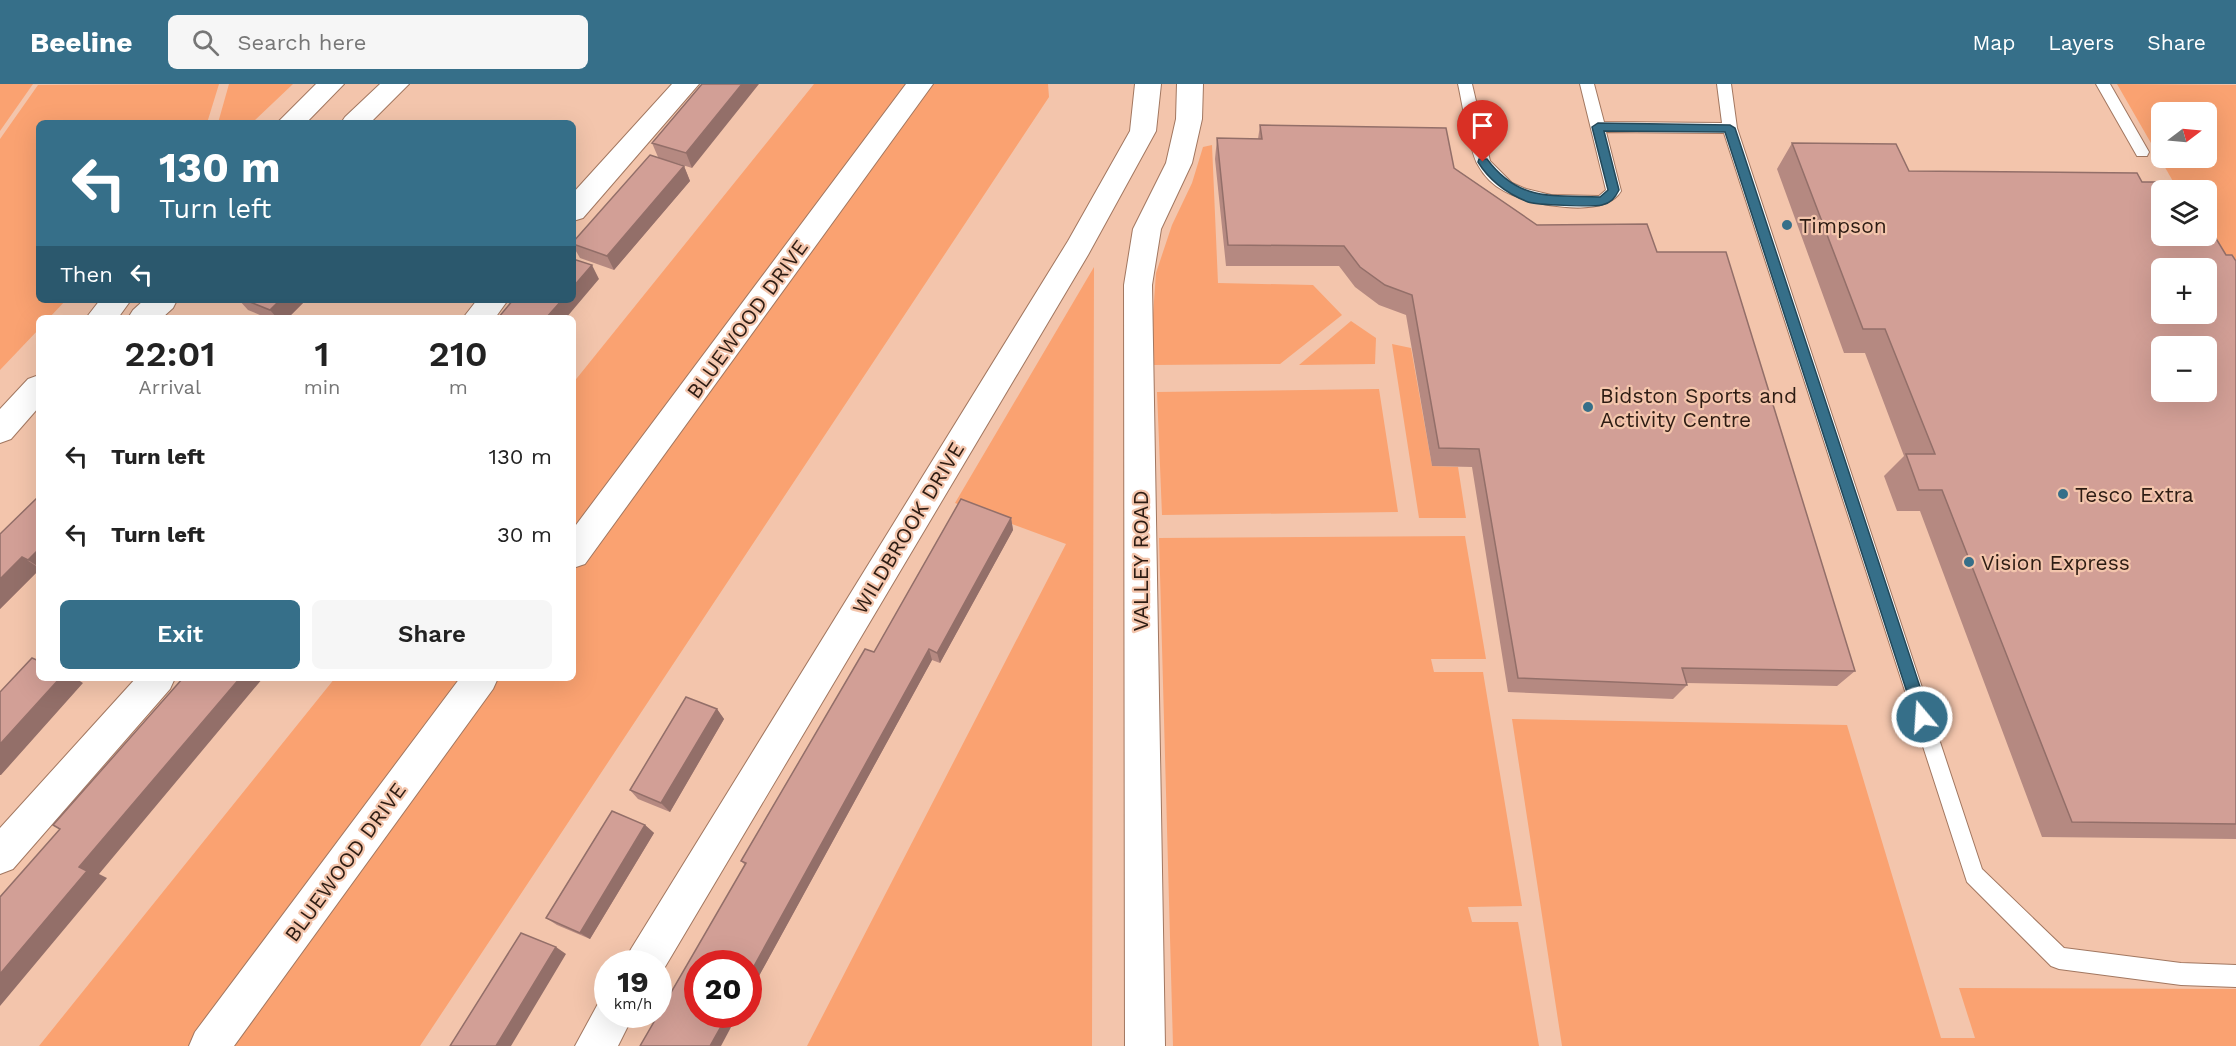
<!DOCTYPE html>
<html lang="en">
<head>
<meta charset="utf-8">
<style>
  :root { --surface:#fff; --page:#f6f6f6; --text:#222; --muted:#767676; --accent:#366f89 }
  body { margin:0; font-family:"Work Sans",sans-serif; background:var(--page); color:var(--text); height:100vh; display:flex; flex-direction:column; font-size:22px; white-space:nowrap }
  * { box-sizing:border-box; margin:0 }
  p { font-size:20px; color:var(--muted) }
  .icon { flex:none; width:33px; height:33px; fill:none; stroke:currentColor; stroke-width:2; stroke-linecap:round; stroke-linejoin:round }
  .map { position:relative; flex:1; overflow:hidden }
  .drawer { position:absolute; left:36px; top:231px; width:540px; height:366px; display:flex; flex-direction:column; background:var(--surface); border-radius:9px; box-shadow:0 6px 24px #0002 }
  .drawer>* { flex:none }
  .hud { position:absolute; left:36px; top:36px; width:540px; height:183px; border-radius:9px; box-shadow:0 6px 24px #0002; background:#366f89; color:#fff; overflow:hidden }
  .needle { width:39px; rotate:74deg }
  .buttons { position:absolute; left:2151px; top:18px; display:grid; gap:12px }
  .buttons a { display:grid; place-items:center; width:66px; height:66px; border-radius:9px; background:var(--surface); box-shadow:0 6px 24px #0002; font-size:30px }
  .speed { position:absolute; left:594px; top:866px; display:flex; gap:12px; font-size:30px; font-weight:700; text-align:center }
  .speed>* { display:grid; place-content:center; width:78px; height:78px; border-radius:50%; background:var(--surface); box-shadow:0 6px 24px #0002; line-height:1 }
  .speed small { font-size:15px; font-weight:400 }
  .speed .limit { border:9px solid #d22; background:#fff; color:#111 }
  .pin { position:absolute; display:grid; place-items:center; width:51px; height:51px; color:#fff; margin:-62px -26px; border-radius:50% 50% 50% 0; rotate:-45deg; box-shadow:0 0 6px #0007 }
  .pin .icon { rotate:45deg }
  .me { position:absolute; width:66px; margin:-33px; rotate:342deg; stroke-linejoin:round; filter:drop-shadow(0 0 4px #0008) }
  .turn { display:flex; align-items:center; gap:21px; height:126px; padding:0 24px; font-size:27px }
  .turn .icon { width:78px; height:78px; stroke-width:2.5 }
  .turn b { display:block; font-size:42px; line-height:51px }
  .then { display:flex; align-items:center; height:57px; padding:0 24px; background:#0003; gap:12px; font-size:22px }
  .eta { display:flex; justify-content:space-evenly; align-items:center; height:102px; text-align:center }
  .eta b { font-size:36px; font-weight:600; line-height:42px }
  .action { display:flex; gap:12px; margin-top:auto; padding:12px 24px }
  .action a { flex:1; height:69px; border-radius:9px; background:var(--accent); color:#fff; font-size:24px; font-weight:600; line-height:69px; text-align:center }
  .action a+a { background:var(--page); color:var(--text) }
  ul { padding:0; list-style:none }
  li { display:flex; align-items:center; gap:18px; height:78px; padding:0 24px }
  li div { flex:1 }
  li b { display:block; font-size:22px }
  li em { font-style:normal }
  header { display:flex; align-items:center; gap:36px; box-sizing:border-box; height:84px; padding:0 30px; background:var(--accent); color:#fff }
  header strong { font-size:28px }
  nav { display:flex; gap:33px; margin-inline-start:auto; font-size:21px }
  .search { width:420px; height:54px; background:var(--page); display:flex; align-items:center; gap:15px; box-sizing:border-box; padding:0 21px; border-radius:9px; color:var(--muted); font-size:22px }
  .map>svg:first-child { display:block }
  .green { fill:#faa271; fill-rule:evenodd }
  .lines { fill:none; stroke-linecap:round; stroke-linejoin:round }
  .lane-casing { stroke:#a27760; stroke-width:2 }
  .street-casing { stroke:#a27760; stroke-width:2 }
  .primary-casing { stroke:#a27760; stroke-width:2 }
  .lane { fill:#fff; fill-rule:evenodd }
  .street { fill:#fff; fill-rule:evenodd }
  .primary { fill:#fff; fill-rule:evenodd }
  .wall { fill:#b58981 }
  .shaded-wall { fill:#936f69 }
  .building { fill:#d29f96; stroke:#936f69; stroke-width:1.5; fill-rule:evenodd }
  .route { fill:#366f89; stroke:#234859; stroke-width:1.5 }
  .poi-dot { fill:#366f89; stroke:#f3c5ac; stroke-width:2 }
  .labels { text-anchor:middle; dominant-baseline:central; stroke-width:4.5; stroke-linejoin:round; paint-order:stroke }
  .poi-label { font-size:21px; fill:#2d1c13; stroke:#f3c5ac; text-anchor:start }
  .street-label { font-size:21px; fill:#2d1c13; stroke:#f3c5ac }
</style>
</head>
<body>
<header>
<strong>Beeline</strong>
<div class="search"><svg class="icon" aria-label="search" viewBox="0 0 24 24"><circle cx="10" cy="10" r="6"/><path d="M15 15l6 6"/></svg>Search here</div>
<nav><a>Map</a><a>Layers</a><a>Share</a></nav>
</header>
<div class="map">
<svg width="2236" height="962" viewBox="0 0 2236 962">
  <rect width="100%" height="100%" fill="#f3c5ac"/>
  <path class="green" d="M 0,0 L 33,0 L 0,47 Z
    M 219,0 L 207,39 L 39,39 L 39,216 L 66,216 L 49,234 L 39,234 L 39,245 L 0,286 L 0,55 L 38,1 Z
    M 229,0 L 293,0 L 252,39 L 218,39 Z
    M 814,0 L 1048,0 L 1049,13 L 420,962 L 39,962 L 335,594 L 573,594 L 573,299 Z
    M 2117,0 L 2236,1 L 2236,210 L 2206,152 L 2206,106 L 2178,106 ZM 2162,28 L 2206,28 L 2206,74 L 2162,74 Z
    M 1212,61 L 1218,199 L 1313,201 L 1342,231 L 1280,280 L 1153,281 L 1153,231 L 1156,189 L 1172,141 L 1192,99 L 1203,63 Z
    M 1094,183 L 1092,962 L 807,962 L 1066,460 L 955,419 Z
    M 1351,237 L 1376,254 L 1375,280 L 1299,281 Z
    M 1392,260 L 1411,264 L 1432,382 L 1458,383 L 1466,434 L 1419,434 Z
    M 1379,305 L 1398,428 L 1162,431 L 1157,308 Z
    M 1465,452 L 1486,575 L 1431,575 L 1434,588 L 1483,588 L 1522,822 L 1468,823 L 1472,838 L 1518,838 L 1539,962 L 1173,962 L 1159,454 Z
    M 1512,635 L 1847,641 L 1941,954 L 1975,954 L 1959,904 L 2236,905 L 2236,962 L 1562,962 Z"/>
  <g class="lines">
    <defs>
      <path id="lane" d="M 1458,0 L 1472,0 L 1490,77 L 1512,99 L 1526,105 L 1551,111 L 1599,112 L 1606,106 L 1580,0 L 1594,0 L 1604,38 L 1722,39 L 1717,0 L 1731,0 L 1737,44 L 1982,785 L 2064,864 L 2181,879 L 2236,881 L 2236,903 L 2181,901 L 2059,885 L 2051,882 L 1967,798 L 1724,49 L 1606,48 L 1621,107 C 1604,136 1529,121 1504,107 C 1493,101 1484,92 1478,81 C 1470,69 1462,17 1458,0 Z
        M 2096,0 L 2110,0 L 2149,68 L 2147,72 L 2137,72 Z"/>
      <path id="street" d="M 672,0 L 699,0 L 583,134 L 573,137 L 573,109 Z
        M 906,0 L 933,0 L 585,480 L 573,484 L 573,445 Z
        M 1135,0 L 1161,0 L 1156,47 L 1088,171 L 659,893 L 658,879 L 625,879 L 631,865 L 1068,157 L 1130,47 Z
        M 1177,0 L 1203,0 L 1202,35 L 1192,79 L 1161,145 L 1152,201 L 1165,962 L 1125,962 L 1124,201 L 1133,145 L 1166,79 L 1176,35 Z
        M 477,216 L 508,216 L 495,234 L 463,234 Z
        M 136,594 L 175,594 L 170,605 L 13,785 L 0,790 L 0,744 Z
        M 460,594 L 498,594 L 493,605 L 234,962 L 189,962 L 195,948 Z
        M 608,913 L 608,930 L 634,930 L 618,962 L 575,962 L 600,916 Z"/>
      <path id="primary" d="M 316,0 L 344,0 L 306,39 L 277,39 Z
        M 380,0 L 409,0 L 370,39 L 341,39 L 345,33 Z
        M 100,216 L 131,216 L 118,234 L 86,234 Z
        M 144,216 L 177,216 L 173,224 L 162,234 L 128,234 L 133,226 Z
        M 39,291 L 39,323 L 11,355 L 0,359 L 0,325 L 28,295 Z"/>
    </defs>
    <use href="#lane" class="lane-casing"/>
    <use href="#street" class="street-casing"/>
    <use href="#primary" class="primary-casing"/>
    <use href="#lane" class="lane"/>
    <use href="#street" class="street"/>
    <use href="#primary" class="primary"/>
  </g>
  <path class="wall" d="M 702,0 L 692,84 L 673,78 L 684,82 L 690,97 L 614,186 L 580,174 L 573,162 L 573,158 L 658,73 L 652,59 Z
    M 1260,41 L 1454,84 L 1537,141 L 1657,168 L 1855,587 L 1837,602 L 1686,599 L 1687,601 L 1673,615 L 1508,608 L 1472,383 L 1432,382 L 1406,231 L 1379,221 L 1355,203 L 1339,182 L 1226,182 L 1215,75 L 1217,54 L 1258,55 Z
    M 1792,59 L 1909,87 L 2142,98 L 2226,171 L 2236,177 L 2236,755 L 2042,753 L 1920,427 L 1897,427 L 1884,392 L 1904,372 L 1865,269 L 1844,269 L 1777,85 Z
    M 239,216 L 306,216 L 288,234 L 267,234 L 248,226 Z
    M 39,412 L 39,486 L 0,525 L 0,450 Z
    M 1011,434 L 1013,446 L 940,579 L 932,576 L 748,912 L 748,879 L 745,781 L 741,777 L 874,568 Z
    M 717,625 L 724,635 L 670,728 L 638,715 L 630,706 Z
    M 645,741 L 654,749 L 590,855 L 557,841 L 546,834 Z"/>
  <path class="shaded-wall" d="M 742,0 L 759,0 L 692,84 L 686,69 Z
    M 684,82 L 690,97 L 614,186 L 607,172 Z
    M 592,181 L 599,195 L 566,234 L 546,234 L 562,216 L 573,216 L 573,203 Z
    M 280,216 L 306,216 L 288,234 L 277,234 L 270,226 Z
    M 1011,434 L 1013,446 L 940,579 L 937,569 Z
    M 39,465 L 39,483 L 28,476 Z
    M 22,473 L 39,484 L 39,486 L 0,525 L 0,495 Z
    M 929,565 L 932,576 L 748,912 L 748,893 Z
    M 60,594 L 75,594 L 83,599 L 1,691 L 0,691 L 0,660 Z
    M 240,594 L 263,594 L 99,790 L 107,794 L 0,922 L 0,890 L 79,783 Z
    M 717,625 L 724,635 L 670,728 L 661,719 Z
    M 645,741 L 654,749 L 590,855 L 580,849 Z
    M 556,863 L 566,870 L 511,962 L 496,962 Z
    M 728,930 L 738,930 L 721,962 L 710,962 Z"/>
  <path class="building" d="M 702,0 L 742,0 L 686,69 L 652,59 Z
    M 1260,41 L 1446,44 L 1454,84 L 1537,141 L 1647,140 L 1657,168 L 1726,168 L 1855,587 L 1682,584 L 1687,601 L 1518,594 L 1479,365 L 1439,364 L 1412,211 L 1385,201 L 1360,183 L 1344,162 L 1228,161 L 1217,54 L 1262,55 Z
    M 1792,59 L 1896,60 L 1909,87 L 2137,89 L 2142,98 L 2182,98 L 2187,106 L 2162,106 L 2162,152 L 2206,152 L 2206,138 L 2226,171 L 2232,171 L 2236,177 L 2236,740 L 2072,738 L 1942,406 L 1919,406 L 1906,370 L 1935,370 L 1885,245 L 1863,245 ZM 2162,184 L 2206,184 L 2206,230 L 2162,230 ZM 2162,262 L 2206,262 L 2206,308 L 2162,308 Z
    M 650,71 L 684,82 L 607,172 L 573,160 L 573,158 Z
    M 573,175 L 592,181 L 573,203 Z
    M 245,216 L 280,216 L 270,226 Z
    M 513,216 L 562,216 L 546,234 L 498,234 Z
    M 39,412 L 39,465 L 28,476 L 22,473 L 0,495 L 0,450 Z
    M 961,415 L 1011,434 L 937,569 L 929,565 L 748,893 L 748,879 L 698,879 L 698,930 L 728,930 L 710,962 L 640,962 L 746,779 L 741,777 L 865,565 L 874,568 Z
    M 32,574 L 39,577 L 39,594 L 60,594 L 0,660 L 0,608 Z
    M 183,594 L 240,594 L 79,783 L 87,787 L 0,890 L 0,813 L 60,745 L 53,741 Z
    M 686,613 L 717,625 L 661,719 L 630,706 Z
    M 612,727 L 645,741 L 580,849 L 546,834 Z
    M 521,849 L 556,863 L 496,962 L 450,962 Z"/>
  <path class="route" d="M 1598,39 L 1730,41 L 1735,44 L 1930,633 L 1927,637 L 1922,639 L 1917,637 L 1915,633 L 1725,48 L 1604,47 L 1619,106 C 1615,114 1611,119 1602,121 C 1592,123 1536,121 1528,118 C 1508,110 1489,96 1478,78 L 1479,75 L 1487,75 C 1519,118 1552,111 1600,113 L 1608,106 L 1592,43 Z"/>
  <g class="poi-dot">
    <circle cx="1787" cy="141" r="6"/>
    <circle cx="1588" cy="323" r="6"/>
    <circle cx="2063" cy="410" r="6"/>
    <circle cx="1969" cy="478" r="6"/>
  </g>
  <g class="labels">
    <g class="poi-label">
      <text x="1799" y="141">Timpson</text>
      <text x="1600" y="311">Bidston Sports and<tspan x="1600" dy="24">Activity Centre</tspan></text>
      <text x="2075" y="410">Tesco Extra</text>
      <text x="1981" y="478">Vision Express</text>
    </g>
    <g class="street-label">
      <text transform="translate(747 235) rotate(-54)">BLUEWOOD DRIVE</text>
      <text transform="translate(908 444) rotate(-59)">WILDBROOK DRIVE</text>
      <text transform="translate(1140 477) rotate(-90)">VALLEY ROAD</text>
      <text transform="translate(345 778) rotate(-54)">BLUEWOOD DRIVE</text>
    </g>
  </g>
</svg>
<div class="buttons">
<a><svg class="needle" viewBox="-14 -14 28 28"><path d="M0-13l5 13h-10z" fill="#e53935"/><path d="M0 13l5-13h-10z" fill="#767676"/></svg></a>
<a><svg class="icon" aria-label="layers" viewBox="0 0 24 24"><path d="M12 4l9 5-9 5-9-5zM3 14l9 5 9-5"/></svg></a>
<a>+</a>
<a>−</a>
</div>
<div class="speed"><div>19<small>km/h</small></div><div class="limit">20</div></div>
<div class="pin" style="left:1483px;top:78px;background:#d93025"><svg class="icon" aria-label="arrive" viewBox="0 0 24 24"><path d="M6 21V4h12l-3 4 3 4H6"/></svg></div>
<svg class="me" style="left:1922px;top:633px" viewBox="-20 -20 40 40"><circle r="17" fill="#366f89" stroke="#fff" stroke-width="3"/><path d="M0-11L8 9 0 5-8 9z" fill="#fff"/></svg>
<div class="hud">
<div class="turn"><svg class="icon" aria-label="left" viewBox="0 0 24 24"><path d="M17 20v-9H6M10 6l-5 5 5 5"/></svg><div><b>130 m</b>Turn left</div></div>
<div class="then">Then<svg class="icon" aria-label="left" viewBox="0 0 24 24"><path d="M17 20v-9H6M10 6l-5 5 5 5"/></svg></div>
</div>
<section class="drawer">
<div class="eta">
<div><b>22:01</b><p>Arrival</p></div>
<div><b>1</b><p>min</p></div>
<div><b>210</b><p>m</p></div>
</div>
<ul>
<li><svg class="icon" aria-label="left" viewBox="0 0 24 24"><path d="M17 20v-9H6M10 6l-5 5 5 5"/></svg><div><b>Turn left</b></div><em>130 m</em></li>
<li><svg class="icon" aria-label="left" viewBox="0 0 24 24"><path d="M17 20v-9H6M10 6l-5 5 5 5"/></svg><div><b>Turn left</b></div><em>30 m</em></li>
</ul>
<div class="action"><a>Exit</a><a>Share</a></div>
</section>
</div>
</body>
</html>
